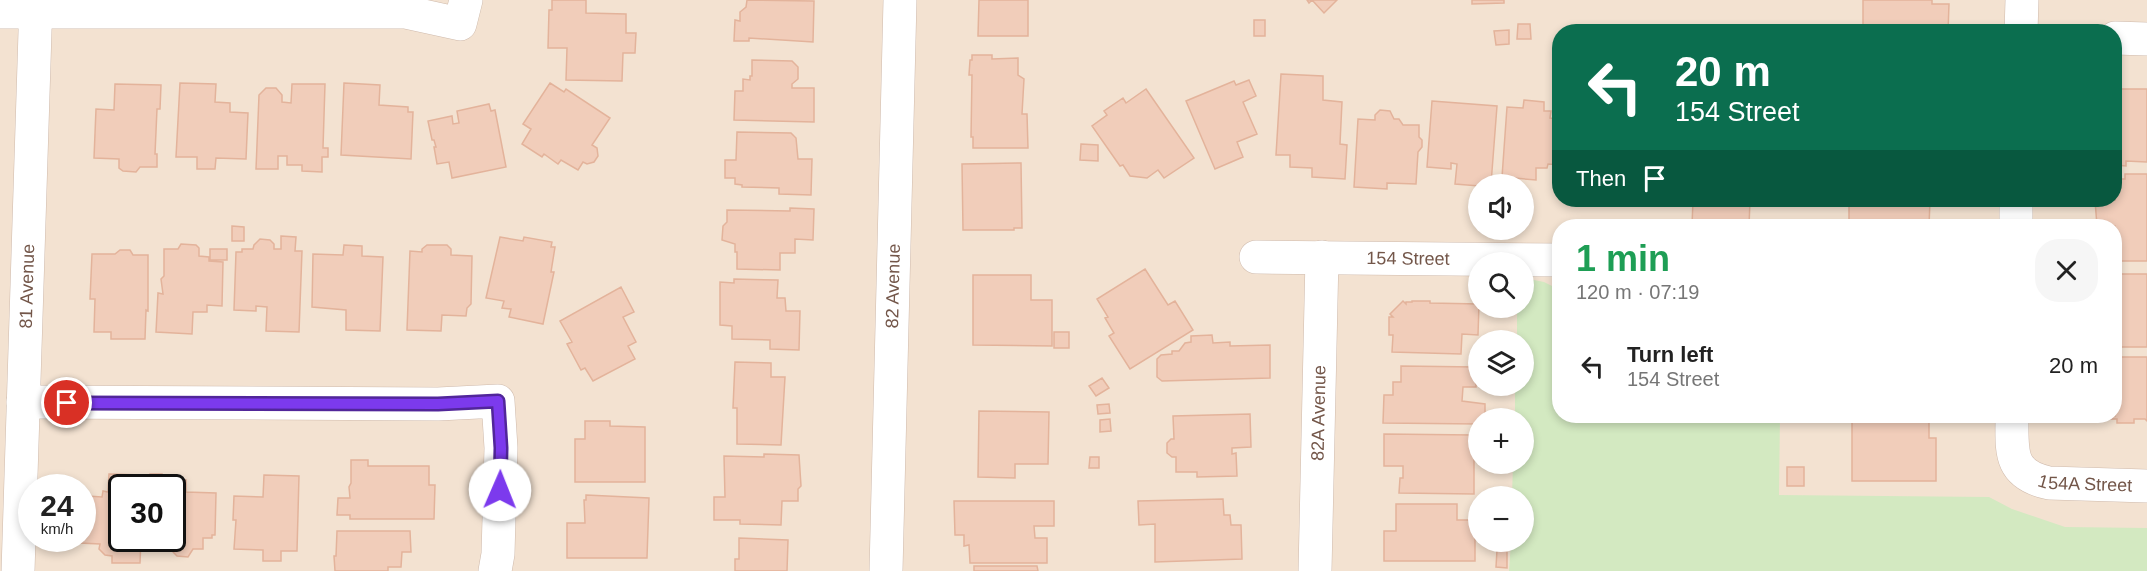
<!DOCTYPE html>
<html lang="en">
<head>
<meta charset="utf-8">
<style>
  :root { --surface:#fff; --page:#f6f6f6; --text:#222; --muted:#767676 }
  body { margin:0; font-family:Arial,sans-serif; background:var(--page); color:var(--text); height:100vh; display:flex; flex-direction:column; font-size:22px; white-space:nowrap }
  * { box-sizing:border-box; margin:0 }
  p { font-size:20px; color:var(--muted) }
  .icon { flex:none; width:33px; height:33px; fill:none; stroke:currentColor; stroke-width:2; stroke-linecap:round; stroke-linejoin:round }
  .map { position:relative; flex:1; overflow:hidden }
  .panel { position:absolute; left:1552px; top:219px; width:570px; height:204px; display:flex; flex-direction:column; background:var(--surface); border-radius:24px; box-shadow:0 3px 9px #0003 }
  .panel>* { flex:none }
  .top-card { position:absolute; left:1552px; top:24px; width:570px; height:183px; border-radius:24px; box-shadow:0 3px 9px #0003; background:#0b6e4f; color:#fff; overflow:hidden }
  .fabs { position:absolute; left:1468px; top:174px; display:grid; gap:12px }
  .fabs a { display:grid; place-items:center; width:66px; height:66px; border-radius:50%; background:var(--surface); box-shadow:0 3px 9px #0003; font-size:30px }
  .speed { position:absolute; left:18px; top:474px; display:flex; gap:12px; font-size:30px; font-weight:700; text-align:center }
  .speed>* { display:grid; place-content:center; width:78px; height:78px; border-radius:50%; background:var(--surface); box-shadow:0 3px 9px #0003; line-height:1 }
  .speed small { font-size:15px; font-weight:400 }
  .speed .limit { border:3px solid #111; border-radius:9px; background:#fff; color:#111 }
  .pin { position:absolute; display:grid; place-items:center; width:51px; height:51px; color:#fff; margin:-26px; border:3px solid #fff; border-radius:50%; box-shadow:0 2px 6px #0007 }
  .me { position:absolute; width:66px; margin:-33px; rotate:1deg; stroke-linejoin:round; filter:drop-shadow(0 0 4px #0008) }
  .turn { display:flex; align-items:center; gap:21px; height:126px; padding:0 24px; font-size:27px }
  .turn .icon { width:78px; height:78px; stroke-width:2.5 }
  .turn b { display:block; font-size:42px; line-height:51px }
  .then { display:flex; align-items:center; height:57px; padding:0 24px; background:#0003; gap:12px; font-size:22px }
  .round { display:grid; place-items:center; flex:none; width:63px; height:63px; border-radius:24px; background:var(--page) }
  .overview { display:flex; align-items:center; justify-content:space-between; height:102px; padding:0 24px }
  h1 { font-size:36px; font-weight:700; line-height:45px; color:#1e9e55 }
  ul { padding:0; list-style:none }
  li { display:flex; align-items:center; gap:18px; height:90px; padding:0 24px }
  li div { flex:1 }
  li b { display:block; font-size:22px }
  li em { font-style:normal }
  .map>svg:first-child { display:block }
  .residential { fill:#f3e2d1; fill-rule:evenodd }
  .green { fill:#d3e9c1 }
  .building { fill:#f1cdba; stroke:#e3b39b; stroke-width:1.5 }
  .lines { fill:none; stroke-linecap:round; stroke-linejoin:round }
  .minor-casing { stroke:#cfbaac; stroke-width:34 }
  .minor { stroke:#fff; stroke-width:33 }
  .route-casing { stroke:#51269a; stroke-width:15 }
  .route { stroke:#7c3aed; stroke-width:10 }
  .labels { text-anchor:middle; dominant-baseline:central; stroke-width:4.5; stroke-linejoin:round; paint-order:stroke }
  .street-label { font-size:18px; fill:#735649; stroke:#fff5e8 }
</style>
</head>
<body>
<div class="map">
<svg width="2147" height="571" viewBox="0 0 2147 571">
  <rect width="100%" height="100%" fill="#fcf1e2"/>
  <path class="residential" d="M 0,0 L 2147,0 L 2147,571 L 0,571 ZM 1560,32 L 2115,32 L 2115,200 L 1560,200 ZM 1479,184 L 1524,184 L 1524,230 L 1479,230 ZM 1560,226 L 2115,226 L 2115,416 L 1560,416 ZM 1479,262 L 1524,262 L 1524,308 L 1479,308 ZM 1479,340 L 1524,340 L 1524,386 L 1479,386 ZM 1479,418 L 1524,418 L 1524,464 L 1479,464 ZM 32,488 L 82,488 L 82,538 L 32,538 ZM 122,488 L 172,488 L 172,538 L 122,538 ZM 1479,496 L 1524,496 L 1524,542 L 1479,542 Z"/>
  <path class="green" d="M 1524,278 L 1544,282 L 1560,290 L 1560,416 L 1780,416 L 1779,495 L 1989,497 L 2012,509 L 2065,527 L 2147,528 L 2147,571 L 1509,571 L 1511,542 L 1524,542 L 1524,496 L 1512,496 L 1513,464 L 1524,464 L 1524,418 L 1515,418 L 1515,386 L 1524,386 L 1524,340 L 1517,340 L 1517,308 L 1524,308 Z"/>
  <path class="building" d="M 552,0 L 586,0 L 586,13 L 626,14 L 626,33 L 636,33 L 635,53 L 623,53 L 622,81 L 566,80 L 567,48 L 548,48 L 549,10 L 552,10 Z
    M 747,0 L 814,1 L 813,42 L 749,38 L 749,41 L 734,41 L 735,20 L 740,21 L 740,12 L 746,7 Z
    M 979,0 L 1028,0 L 1028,36 L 978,36 Z
    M 1307,0 L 1337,0 L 1324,13 L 1312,0 L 1309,3 Z
    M 1472,0 L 1504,0 L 1504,3 L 1472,4 Z
    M 1863,0 L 1932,0 L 1932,4 L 1949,4 L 1948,32 L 1863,32 Z
    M 1254,20 L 1265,20 L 1265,36 L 1254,36 Z
    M 1518,24 L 1530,24 L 1531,39 L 1517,39 Z
    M 1509,30 L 1509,44 L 1496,45 L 1494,31 Z
    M 972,55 L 992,55 L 992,59 L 1018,58 L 1018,75 L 1024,79 L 1022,114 L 1027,114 L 1028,148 L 973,148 L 973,137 L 971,137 L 972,75 L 969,75 L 970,60 L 972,60 Z
    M 752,60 L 792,61 L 798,67 L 798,79 L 792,84 L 792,88 L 814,88 L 814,122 L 734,120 L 735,91 L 743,91 L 743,79 L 750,80 L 750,76 L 752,76 Z
    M 1281,74 L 1323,76 L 1323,100 L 1342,102 L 1340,144 L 1347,145 L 1345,179 L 1312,177 L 1312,168 L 1290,167 L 1290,155 L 1276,155 Z
    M 1249,80 L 1256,96 L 1243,102 L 1257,134 L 1237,142 L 1243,157 L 1215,169 L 1186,101 L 1234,81 L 1236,85 Z
    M 180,83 L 216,84 L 215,102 L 230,103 L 230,112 L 248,113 L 246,159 L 216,158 L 215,169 L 197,169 L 197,157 L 176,157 Z
    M 344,83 L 380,85 L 379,105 L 408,107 L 408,112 L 413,112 L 411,159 L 341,155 Z
    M 550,83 L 564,92 L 566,89 L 610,118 L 592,145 L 597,148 L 598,156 L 594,162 L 587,164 L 583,162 L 578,170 L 561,160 L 558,164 L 544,154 L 542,157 L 522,144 L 531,129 L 523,124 Z
    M 115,84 L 161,85 L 160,109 L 157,109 L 155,154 L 157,154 L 157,167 L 140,167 L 136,172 L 123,171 L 119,168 L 119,159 L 94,158 L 96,109 L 114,110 Z
    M 292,84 L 325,84 L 323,148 L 328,148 L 328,157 L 322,157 L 322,172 L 302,171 L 302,165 L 287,165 L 287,156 L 278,156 L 278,169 L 256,169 L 259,95 L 266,88 L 276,88 L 282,95 L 282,102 L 291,103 Z
    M 1146,89 L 1194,158 L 1164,178 L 1158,170 L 1147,178 L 1130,176 L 1123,165 L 1120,166 L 1092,126 L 1107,115 L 1104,111 L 1123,98 L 1126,103 Z
    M 2115,89 L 2147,89 L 2147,162 L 2126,161 L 2126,166 L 2115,165 Z
    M 1524,100 L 1544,102 L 1544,111 L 1551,111 L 1550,118 L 1560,119 L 1560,165 L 1548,164 L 1547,168 L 1536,168 L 1536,180 L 1502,177 L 1507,107 L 1523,108 Z
    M 1432,101 L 1497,106 L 1491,184 L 1479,184 L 1479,186 L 1455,184 L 1457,164 L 1451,163 L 1451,169 L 1427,167 Z
    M 489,104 L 491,111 L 495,110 L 506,167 L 452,178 L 449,162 L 437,164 L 434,147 L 436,147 L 434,140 L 432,140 L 428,121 L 452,116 L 453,124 L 459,123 L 457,111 Z
    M 1380,110 L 1390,111 L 1394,119 L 1399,119 L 1403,125 L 1419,125 L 1419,137 L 1422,140 L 1422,147 L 1418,152 L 1416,184 L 1387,183 L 1387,189 L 1354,187 L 1358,119 L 1375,120 L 1375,115 Z
    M 737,132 L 791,133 L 796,138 L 798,159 L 812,159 L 811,195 L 779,194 L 779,188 L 742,187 L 742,185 L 735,184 L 735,178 L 725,178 L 725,160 L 736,160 Z
    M 1081,144 L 1098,145 L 1098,161 L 1080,160 Z
    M 1021,163 L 1022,228 L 1014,228 L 1014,230 L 963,230 L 962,164 Z
    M 2125,174 L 2147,174 L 2147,261 L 2115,261 L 2115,226 L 2097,226 L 2095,200 L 2115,200 L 2115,179 L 2125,179 Z
    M 1693,200 L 1750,200 L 1749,226 L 1692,226 Z
    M 1849,200 L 1930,200 L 1929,226 L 1849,226 Z
    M 790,208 L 814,209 L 813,240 L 795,239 L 795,253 L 780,253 L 780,270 L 737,269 L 737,252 L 735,252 L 735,244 L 722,240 L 723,226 L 727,222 L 727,210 L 790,211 Z
    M 232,226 L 244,227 L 244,241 L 232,241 Z
    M 281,236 L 296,237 L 295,251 L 302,251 L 299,332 L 266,331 L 267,307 L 256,306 L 256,311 L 234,310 L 236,252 L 242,252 L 242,249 L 253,249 L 254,245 L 260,239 L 270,240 L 274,244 L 274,249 L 281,249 Z
    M 500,237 L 523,241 L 524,237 L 552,242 L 551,247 L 555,247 L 551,272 L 554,272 L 543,324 L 509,317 L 511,309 L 502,308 L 504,301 L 486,298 Z
    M 181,244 L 196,245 L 199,248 L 199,256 L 209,257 L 209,261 L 223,262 L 222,306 L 207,305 L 207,312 L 193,312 L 192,334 L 156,332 L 158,293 L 163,294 L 161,279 L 164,276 L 164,249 L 178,249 Z
    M 344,245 L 362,246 L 362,256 L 383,257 L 380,331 L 346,330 L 346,310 L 312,307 L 313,254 L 343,255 Z
    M 427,245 L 447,245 L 451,249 L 451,255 L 472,256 L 471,304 L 467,308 L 466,316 L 442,315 L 441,331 L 407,330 L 410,251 L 422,252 L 422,249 Z
    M 210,249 L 227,249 L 227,260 L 210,260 Z
    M 120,250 L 130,250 L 133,255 L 148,255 L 148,311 L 146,310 L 145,339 L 111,339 L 111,332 L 94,332 L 95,299 L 90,299 L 92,254 L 115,254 Z
    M 1145,269 L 1168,305 L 1175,301 L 1193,330 L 1130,369 L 1109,336 L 1114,333 L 1105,318 L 1108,317 L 1097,299 Z
    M 2115,274 L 2147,274 L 2147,347 L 2115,347 Z
    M 973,275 L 1031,275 L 1031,300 L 1052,300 L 1052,346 L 973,345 Z
    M 734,279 L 778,280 L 777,298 L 785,298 L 786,311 L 800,311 L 799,350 L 770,349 L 770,340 L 732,339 L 732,326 L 720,325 L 720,282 L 734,283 Z
    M 621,287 L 634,312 L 623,317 L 636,342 L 628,346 L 635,359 L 593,381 L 585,368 L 581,370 L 567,344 L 572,342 L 560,321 Z
    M 1403,301 L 1406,304 L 1406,302 L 1412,302 L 1412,301 L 1430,301 L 1430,303 L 1479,304 L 1478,335 L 1462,334 L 1461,354 L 1392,352 L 1393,335 L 1389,335 L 1389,317 L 1393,317 L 1390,314 Z
    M 1054,332 L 1069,332 L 1069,348 L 1054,348 Z
    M 1212,335 L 1213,343 L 1230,342 L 1230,346 L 1270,345 L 1270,378 L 1162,381 L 1157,377 L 1157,359 L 1161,355 L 1172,354 L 1172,351 L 1179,351 L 1185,343 L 1191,342 L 1191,336 Z
    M 2115,357 L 2147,357 L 2147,421 L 2145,419 L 2134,419 L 2134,423 L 2117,423 L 2117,419 L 2098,419 L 2098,416 L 2115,416 Z
    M 735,362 L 771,363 L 771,377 L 785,377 L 781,445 L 737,444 L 737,408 L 733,408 Z
    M 1401,366 L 1476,367 L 1476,387 L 1463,387 L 1462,401 L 1485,404 L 1485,418 L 1479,418 L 1479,424 L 1383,423 L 1384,395 L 1393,395 L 1393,382 L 1401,382 Z
    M 1102,378 L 1109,388 L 1096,396 L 1089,386 Z
    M 1109,404 L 1110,413 L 1098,414 L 1097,405 Z
    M 979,411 L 1049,412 L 1048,464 L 1015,464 L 1015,478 L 978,477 Z
    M 1250,414 L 1251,447 L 1232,448 L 1232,454 L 1236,453 L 1237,476 L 1197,477 L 1197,472 L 1176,472 L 1176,457 L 1172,457 L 1167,453 L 1167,443 L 1171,439 L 1174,439 L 1173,416 Z
    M 1110,419 L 1111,431 L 1100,432 L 1100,420 Z
    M 1852,419 L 1929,419 L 1929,438 L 1936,438 L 1936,481 L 1852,481 Z
    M 585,421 L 610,421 L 610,426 L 645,427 L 645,482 L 575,482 L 575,439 L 585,439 Z
    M 1384,434 L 1474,435 L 1474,494 L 1399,493 L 1400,478 L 1403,478 L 1403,466 L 1384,466 Z
    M 764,454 L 799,455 L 801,486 L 798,489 L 798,501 L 782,501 L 781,525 L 740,524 L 740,520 L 714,520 L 714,497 L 725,497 L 724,456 L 764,457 Z
    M 1090,457 L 1099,457 L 1099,468 L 1089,468 Z
    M 351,460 L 368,460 L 368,466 L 429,466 L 429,485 L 435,485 L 434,519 L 350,519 L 350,515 L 337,515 L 338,498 L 350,498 L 349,487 L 351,483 Z
    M 1787,467 L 1804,467 L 1804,486 L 1787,486 Z
    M 109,474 L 142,475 L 141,488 L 122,488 L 122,538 L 141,538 L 140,563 L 112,563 L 112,556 L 105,555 L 99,549 L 100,544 L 80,543 L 80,538 L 82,538 L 82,498 L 88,498 L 88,496 L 102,497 L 103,491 L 108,492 Z
    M 150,474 L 162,474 L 162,479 L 186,480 L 186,492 L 216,493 L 215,535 L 212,535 L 212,538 L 203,538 L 203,549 L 193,549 L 188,557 L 177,556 L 173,552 L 173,549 L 155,548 L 155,538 L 172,538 L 172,488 L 150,488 Z
    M 264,475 L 299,476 L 297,551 L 281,551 L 281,561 L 263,561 L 263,550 L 234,549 L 236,520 L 233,520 L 234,496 L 263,497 Z
    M 586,495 L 649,498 L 647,558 L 567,558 L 567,523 L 585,523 L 584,500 L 586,500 Z
    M 1223,499 L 1224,515 L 1230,515 L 1231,525 L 1241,525 L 1242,559 L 1155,562 L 1155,524 L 1139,525 L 1138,501 Z
    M 954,501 L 1054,501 L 1054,526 L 1034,526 L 1035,538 L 1047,538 L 1047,563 L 970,563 L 969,545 L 964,546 L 964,535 L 955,535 Z
    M 1396,504 L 1457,504 L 1457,520 L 1475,520 L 1475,561 L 1384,561 L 1384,531 L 1396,531 Z
    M 337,531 L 410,531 L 411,552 L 402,552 L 401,567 L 388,567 L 388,571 L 335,571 L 334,556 L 336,556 Z
    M 739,538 L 788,540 L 787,571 L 735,571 L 735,559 L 739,559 Z
    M 1497,550 L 1507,551 L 1507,568 L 1496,567 Z
    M 974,566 L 1037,566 L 1038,571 L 974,571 Z"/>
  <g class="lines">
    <defs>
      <g id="minor">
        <path d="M 0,12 L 405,12 L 460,24 L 466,0"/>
        <path d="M 2021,32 L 2022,0"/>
        <path d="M 2115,38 L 2147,39"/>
        <path d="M 2016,226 L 2016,200"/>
        <path id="s1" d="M 1256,257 L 1560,260"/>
        <path d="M 23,402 L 438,404 L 498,401 L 501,448 L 498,554 L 495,571"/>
        <path id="s2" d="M 2012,416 C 2012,451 2008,474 2049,483 L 2147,486"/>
        <path id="s3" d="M 18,571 L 36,0"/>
        <path id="s4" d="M 886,571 L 900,0"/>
        <path id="s5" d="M 1315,571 L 1322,257"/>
      </g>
    </defs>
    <use href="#minor" class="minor-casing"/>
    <use href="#minor" class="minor"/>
  </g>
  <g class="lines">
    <defs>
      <path id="route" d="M 67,403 L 438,404 L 498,401 L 501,448 L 500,490"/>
    </defs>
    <use href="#route" class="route-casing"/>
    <use href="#route" class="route"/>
  </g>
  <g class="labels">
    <g class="street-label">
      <text stroke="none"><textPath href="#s1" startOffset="152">154 Street</textPath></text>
      <text stroke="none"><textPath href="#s3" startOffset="285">81 Avenue</textPath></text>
      <text stroke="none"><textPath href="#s4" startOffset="285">82 Avenue</textPath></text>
      <text stroke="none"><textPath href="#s5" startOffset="158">82A Avenue</textPath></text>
      <text stroke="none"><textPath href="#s2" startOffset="123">154A Street</textPath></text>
    </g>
  </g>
</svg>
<div class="fabs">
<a><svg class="icon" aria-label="sound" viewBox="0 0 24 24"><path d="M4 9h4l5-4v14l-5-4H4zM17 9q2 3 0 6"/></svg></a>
<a><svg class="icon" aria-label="search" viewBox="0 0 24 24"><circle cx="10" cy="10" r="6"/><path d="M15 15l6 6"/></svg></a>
<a><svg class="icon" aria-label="layers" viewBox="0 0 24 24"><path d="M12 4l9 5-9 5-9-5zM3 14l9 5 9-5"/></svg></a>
<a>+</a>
<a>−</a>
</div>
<div class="speed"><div>24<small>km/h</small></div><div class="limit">30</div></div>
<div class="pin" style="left:67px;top:403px;background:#d93025"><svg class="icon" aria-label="arrive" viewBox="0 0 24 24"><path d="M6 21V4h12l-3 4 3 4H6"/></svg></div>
<svg class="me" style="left:500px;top:490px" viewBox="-20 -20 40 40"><circle r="19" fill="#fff"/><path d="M0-13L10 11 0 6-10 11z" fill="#7c3aed"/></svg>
<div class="top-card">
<div class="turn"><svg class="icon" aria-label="left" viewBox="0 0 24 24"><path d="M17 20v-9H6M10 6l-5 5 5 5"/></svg><div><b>20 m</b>154 Street</div></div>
<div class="then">Then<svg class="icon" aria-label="arrive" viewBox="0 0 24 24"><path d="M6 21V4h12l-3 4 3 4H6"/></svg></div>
</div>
<section class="panel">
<div class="overview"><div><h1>1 min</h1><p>120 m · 07:19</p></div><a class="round"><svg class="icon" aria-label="close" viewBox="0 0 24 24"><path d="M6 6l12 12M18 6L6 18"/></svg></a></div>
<ul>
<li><svg class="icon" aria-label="left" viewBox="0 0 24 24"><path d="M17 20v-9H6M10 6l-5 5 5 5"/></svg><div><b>Turn left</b><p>154 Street</p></div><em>20 m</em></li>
</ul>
</section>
</div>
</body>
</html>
